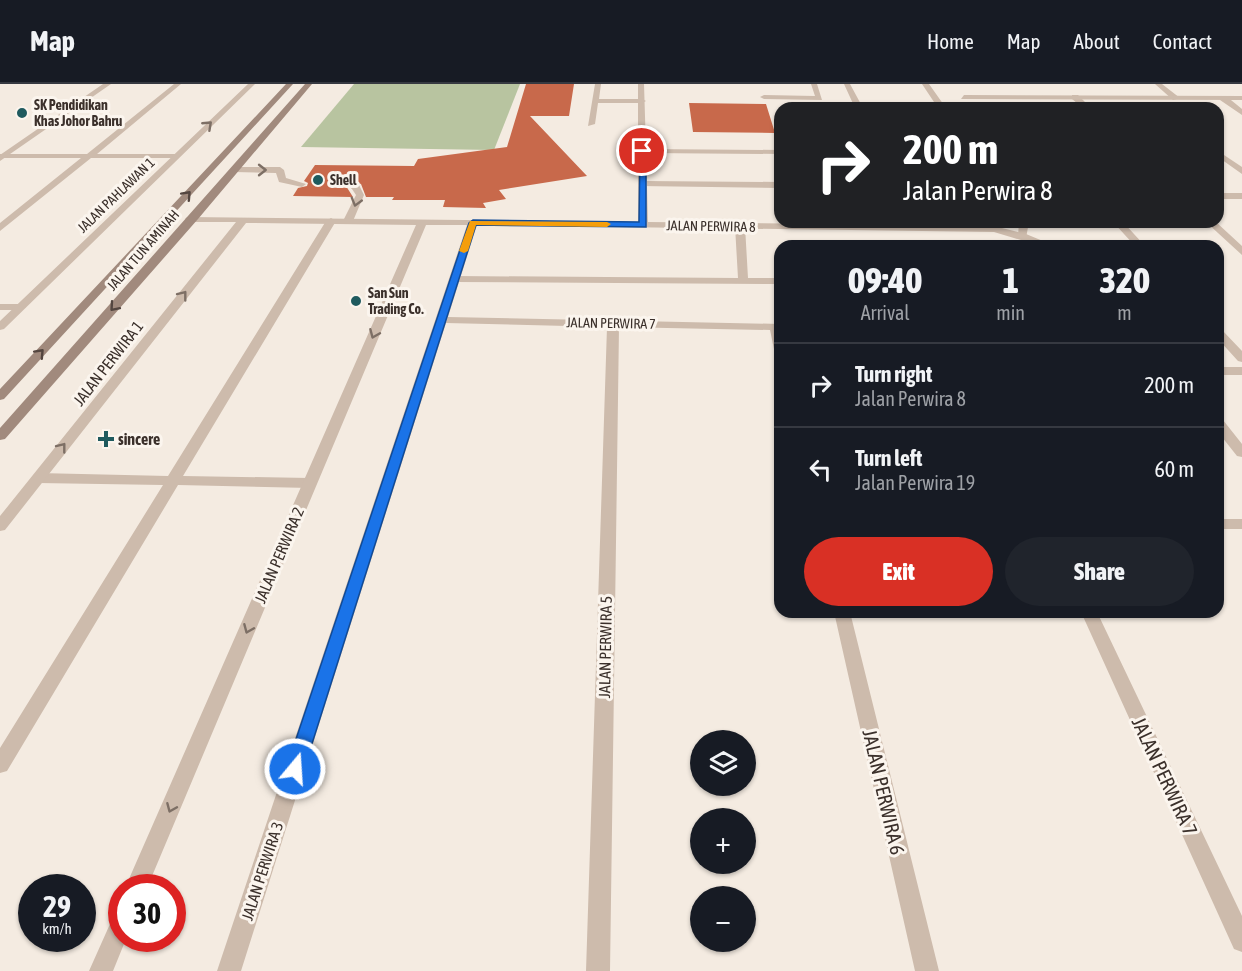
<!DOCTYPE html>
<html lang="en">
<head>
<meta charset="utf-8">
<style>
  :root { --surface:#171b24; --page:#20242c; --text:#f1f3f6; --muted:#9ea1a6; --line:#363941; --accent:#d93025 }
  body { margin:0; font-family:"Asap Condensed",sans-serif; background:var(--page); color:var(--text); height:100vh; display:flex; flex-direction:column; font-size:22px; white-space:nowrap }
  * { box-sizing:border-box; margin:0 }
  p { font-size:20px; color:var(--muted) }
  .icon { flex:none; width:33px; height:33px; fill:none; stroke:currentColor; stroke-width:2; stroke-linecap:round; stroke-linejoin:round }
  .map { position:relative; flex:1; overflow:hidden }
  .sheet { position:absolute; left:774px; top:156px; width:450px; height:378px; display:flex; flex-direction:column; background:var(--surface); border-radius:18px; box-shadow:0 2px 4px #0004 }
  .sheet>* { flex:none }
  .guide { position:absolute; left:774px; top:18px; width:450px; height:126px; border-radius:18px; box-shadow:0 2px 4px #0004; background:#202124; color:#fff; overflow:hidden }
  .buttons { position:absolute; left:690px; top:646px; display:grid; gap:12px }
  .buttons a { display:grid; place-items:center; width:66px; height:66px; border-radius:50%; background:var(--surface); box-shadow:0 2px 4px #0004; font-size:30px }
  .speed { position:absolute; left:18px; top:790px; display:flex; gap:12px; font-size:30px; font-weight:700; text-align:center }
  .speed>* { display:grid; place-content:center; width:78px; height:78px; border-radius:50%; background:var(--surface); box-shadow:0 2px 4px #0004; line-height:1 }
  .speed small { font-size:15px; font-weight:400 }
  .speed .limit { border:9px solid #d22; background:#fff; color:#111 }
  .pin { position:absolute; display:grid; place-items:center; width:51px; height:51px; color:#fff; margin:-26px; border:3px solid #fff; border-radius:50%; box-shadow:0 2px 6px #0007 }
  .me { position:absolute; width:66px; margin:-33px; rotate:18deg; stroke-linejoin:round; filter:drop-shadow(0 0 4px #0008) }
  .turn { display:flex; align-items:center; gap:21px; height:126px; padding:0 30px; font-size:27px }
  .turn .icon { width:78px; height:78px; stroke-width:2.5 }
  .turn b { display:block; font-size:42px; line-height:51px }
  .eta { display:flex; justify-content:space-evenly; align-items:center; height:102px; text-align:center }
  .eta b { font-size:36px; font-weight:800; line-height:42px }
  .primary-button { display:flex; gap:12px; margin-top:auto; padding:12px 30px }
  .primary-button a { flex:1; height:69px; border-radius:36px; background:var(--accent); color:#fff; font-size:24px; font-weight:800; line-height:69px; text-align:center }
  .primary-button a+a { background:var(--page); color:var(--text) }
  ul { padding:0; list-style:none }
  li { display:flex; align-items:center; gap:18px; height:84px; padding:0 30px; border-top:2px solid var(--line) }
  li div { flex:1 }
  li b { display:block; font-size:22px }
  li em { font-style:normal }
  header { display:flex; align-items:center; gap:36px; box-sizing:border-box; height:84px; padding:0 30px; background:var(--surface); border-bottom:2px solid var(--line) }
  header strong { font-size:28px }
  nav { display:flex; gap:33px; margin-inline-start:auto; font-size:21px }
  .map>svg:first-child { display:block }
  .green { fill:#b8c4a0 }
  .building { fill:#c8694b }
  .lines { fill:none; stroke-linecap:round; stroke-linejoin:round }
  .lane { fill:#cdbbac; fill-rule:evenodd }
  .street { fill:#cdbbac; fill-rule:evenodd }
  .secondary { fill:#a18a7d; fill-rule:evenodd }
  .oneway { stroke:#7d6f65 }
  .oneway2 { stroke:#544640 }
  .route { fill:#1a73e8; stroke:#114b97; stroke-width:1.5 }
  .slow { fill:#f59e0b }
  .poi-dot { fill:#1f5a5e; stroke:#fbf5ee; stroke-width:2 }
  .labels { text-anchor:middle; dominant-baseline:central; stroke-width:6; stroke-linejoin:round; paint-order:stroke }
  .far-poi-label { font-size:14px; font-weight:bold; fill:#3b302b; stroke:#fbf5ee; text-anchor:start }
  .far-street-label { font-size:14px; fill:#3b302b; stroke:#fbf5ee }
  .street-label { font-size:16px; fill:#3b302b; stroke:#fbf5ee }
  .poi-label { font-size:16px; font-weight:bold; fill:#3b302b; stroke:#fbf5ee; text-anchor:start }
  .near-street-label { font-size:20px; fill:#3b302b; stroke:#fbf5ee }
</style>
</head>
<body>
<header>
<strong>Map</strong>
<nav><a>Home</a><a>Map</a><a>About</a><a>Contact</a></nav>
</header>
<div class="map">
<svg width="1242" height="887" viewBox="0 0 1242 887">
  <rect width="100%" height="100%" fill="#f4ebe1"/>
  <path class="green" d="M 354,0 L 520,0 L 494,66 L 301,63 Z"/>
  <path class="building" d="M 526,0 L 574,0 L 569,32 L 530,32 L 587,92 L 499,106 L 506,115 L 483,119 L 486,124 L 443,123 L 445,116 L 392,116 L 394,113 L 366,113 L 361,100 L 353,97 L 346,102 L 353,113 L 293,112 L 298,104 L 307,102 L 308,99 L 304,97 L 315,81 L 414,82 L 418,75 L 507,63 Z
    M 689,19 L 766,20 L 775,49 L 693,48 Z"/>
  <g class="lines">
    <path class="lane" d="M 174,0 L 181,0 L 97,70 L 178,70 L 178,74 L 91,74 L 0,147 L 0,139 L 81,74 L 0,74 L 0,70 L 87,70 Z
      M 595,0 L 601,0 L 599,15 L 642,15 L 646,17 L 642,19 L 598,19 L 595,40 L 588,42 Z
      M 811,0 L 817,0 L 822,16 L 764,15 L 760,13 L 764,11 L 815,12 Z
      M 922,0 L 929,0 L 946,24 L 938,24 Z
      M 1155,0 L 1162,0 L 1180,14 L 1173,16 Z
      M 1072,11 L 1078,11 L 1091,24 L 1083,24 L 1072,15 Z
      M 1220,12 L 1226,12 L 1242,25 L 1242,31 L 1220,16 Z
      M 237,83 L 280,83 L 284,86 L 286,94 L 306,100 L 302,103 L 279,98 L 276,89 L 234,88 L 234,84 Z
      M 643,97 L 780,98 L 780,104 L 640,102 L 639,100 Z
      M 352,99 L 359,101 L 364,111 L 353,137 L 348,140 L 343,137 L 356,111 L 352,105 L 348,102 Z
      M 1218,109 L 1242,109 L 1242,115 L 1218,115 Z
      M 331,134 L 336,137 L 183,392 L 310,394 L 317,399 L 310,404 L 178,401 L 7,687 L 0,689 L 0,664 L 163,401 L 38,399 L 31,394 L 38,389 L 168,392 L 326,137 Z
      M 1019,138 L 1029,138 L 1026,154 L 1018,152 Z
      M 1206,138 L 1216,138 L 1242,162 L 1242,171 Z
      M 740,139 L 745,142 L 748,194 L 780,194 L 780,200 L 455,198 L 450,195 L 455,192 L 738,194 L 735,142 Z
      M 0,220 L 21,220 L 26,223 L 21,226 L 0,226 Z
      M 1218,435 L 1242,435 L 1242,445 L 1218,445 Z"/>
    <path class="street" d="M 103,0 L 111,0 L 0,77 L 0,71 Z
      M 248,0 L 255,0 L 4,245 L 0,246 L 0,237 Z
      M 638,0 L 644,0 L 646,65 L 780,66 L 780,70 L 646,69 L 648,138 L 994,142 L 1026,150 L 1055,162 L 1041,162 L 994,148 L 477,141 L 448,233 L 780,240 L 780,269 L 774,265 L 770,246 L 619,243 L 610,887 L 586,887 L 607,243 L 446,239 L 241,887 L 217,887 L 467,141 L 426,141 L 147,804 L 125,804 L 416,141 L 246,139 L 5,446 L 0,447 L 0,432 L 236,138 L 190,138 L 185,135 L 187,133 L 638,138 Z
      M 844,0 L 850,0 L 863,24 L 855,24 Z
      M 964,11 L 1242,12 L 1242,16 L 961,15 Z
      M 1218,67 L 1242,83 L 1242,90 L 1218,73 Z
      M 1113,138 L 1123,138 L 1145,162 L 1135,162 Z
      M 1218,245 L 1222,246 L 1242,267 L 1242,278 L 1238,277 L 1218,255 Z
      M 1218,283 L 1242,283 L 1242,291 L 1218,291 Z
      M 1218,335 L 1223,336 L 1242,360 L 1242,373 L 1237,372 L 1218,348 Z
      M 834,528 L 850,528 L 939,887 L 915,887 Z
      M 1081,528 L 1097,528 L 1242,832 L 1242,868 L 1234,865 Z
      M 122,828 L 122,855 L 126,855 L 113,887 L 89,887 L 114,831 Z"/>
    <path class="secondary" d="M 286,0 L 293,0 L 4,315 L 0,316 L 0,305 Z
      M 305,0 L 312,0 L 198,135 L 5,355 L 0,356 L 0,344 Z"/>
  </g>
  <defs><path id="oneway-chevron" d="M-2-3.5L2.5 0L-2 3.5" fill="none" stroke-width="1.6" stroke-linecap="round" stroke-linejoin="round" transform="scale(1.5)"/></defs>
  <g class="oneway">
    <use href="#oneway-chevron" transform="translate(208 41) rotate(-43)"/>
    <use href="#oneway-chevron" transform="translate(262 86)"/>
    <use href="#oneway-chevron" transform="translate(356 118) rotate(106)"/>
    <use href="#oneway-chevron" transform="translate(183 211) rotate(-52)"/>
    <use href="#oneway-chevron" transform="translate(374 250) rotate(113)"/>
    <use href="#oneway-chevron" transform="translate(62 363) rotate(-52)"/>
    <use href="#oneway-chevron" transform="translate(248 545) rotate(113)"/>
    <use href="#oneway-chevron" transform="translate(171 724) rotate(113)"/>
  </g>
  <g class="oneway2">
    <use href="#oneway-chevron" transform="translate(187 111) rotate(-47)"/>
    <use href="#oneway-chevron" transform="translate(114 223) rotate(131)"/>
    <use href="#oneway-chevron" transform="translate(40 269) rotate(-47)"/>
  </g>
  <path class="route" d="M 640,66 L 646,67 L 646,143 L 476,141 L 304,685 L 301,690 L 295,693 L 289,690 L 286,685 L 469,139 L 473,136 L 639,138 Z"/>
  <path class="slow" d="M 470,137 L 607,138 L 611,140 L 607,143 L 476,141 L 468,167 L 464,169 L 459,167 Z"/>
  <g class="poi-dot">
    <circle cx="22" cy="29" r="6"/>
    <circle cx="318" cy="96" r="6"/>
    <circle cx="356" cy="217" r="6"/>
    <path d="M103 346h6v6h6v6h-6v6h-6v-6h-6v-6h6z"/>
  </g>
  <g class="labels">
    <g class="far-poi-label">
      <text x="34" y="21">SK Pendidikan<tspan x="34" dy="16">Khas Johor Bahru</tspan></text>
      <text x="330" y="96">Shell</text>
      <text x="368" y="209">San Sun<tspan x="368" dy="16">Trading Co.</tspan></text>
    </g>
    <g class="far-street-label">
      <text transform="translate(116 111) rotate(-44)">JALAN PAHLAWAN 1</text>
      <text transform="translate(711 142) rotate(1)">JALAN PERWIRA 8</text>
      <text transform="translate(143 166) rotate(-49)">JALAN TUN AMINAH</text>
      <text transform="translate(611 239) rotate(1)">JALAN PERWIRA 7</text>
    </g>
    <g class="street-label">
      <text transform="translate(108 279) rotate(-52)">JALAN PERWIRA 1</text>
      <text transform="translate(279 471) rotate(-67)">JALAN PERWIRA 2</text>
      <text transform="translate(605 563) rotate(-89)">JALAN PERWIRA 5</text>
      <text transform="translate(262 787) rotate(-72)">JALAN PERWIRA 3</text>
    </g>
    <g class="poi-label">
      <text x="118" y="355">sincere</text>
    </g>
    <g class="near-street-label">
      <text transform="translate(1165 692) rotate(65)">JALAN PERWIRA 7</text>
      <text transform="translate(884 708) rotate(77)">JALAN PERWIRA 6</text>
    </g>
  </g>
</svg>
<div class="buttons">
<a><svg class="icon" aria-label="layers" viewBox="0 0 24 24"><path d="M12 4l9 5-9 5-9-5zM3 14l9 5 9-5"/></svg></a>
<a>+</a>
<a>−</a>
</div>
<div class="speed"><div>29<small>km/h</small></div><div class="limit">30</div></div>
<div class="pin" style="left:642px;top:67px;background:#d93025"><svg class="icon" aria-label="arrive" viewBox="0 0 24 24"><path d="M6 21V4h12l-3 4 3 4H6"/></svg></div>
<svg class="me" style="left:295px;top:685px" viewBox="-20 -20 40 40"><circle r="17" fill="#1a73e8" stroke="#fff" stroke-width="3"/><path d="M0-11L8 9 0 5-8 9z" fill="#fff"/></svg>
<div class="guide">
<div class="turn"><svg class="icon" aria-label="right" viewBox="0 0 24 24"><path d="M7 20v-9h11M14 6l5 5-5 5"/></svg><div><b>200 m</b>Jalan Perwira 8</div></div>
</div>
<section class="sheet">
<div class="eta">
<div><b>09:40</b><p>Arrival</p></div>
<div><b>1</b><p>min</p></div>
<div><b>320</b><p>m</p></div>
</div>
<ul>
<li><svg class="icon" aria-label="right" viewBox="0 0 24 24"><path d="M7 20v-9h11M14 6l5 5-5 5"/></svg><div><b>Turn right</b><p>Jalan Perwira 8</p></div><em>200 m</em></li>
<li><svg class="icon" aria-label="left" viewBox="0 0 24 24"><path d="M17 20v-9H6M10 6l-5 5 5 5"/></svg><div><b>Turn left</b><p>Jalan Perwira 19</p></div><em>60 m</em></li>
</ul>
<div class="primary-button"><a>Exit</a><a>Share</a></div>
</section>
</div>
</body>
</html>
